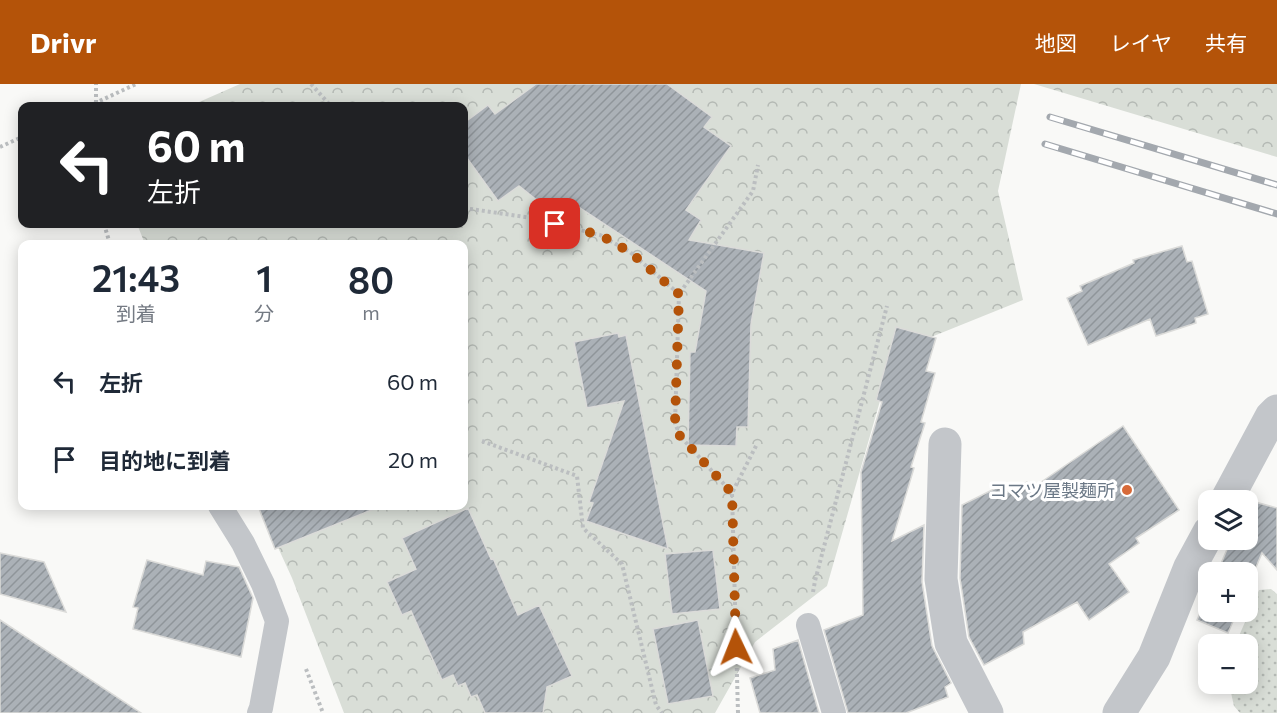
<!DOCTYPE html>
<html lang="ja">
<head>
<meta charset="utf-8">
<style>
  :root { --surface:#fff; --page:#f2f2f3; --text:#1f2937; --muted:#747a83; --accent:#b45309 }
  body { margin:0; font-family:Commissioner,"Noto Sans JP",sans-serif; background:var(--page); color:var(--text); height:100vh; display:flex; flex-direction:column; font-size:22px; white-space:nowrap }
  * { box-sizing:border-box; margin:0 }
  p { font-size:20px; color:var(--muted) }
  .icon { flex:none; width:33px; height:33px; fill:none; stroke:currentColor; stroke-width:2; stroke-linecap:round; stroke-linejoin:round }
  .map { position:relative; flex:1; overflow:hidden }
  .details { position:absolute; left:18px; top:156px; width:450px; height:270px; display:flex; flex-direction:column; background:var(--surface); border-radius:12px; box-shadow:0 3px 15px #0003 }
  .details>* { flex:none }
  .top-card { position:absolute; left:18px; top:18px; width:450px; height:126px; border-radius:12px; box-shadow:0 3px 15px #0003; background:#202124; color:#fff; overflow:hidden }
  .buttons { position:absolute; left:1198px; top:406px; display:grid; gap:12px }
  .buttons a { display:grid; place-items:center; width:60px; height:60px; border-radius:12px; background:var(--surface); box-shadow:0 3px 15px #0003; font-size:30px }
  .pin { position:absolute; display:grid; place-items:center; width:51px; height:51px; color:#fff; margin:-26px; border-radius:12px; box-shadow:0 3px 9px #0006 }
  .me { position:absolute; width:66px; margin:-33px; rotate:358deg; stroke-linejoin:round; filter:drop-shadow(0 0 4px #0008) }
  .turn { display:flex; align-items:center; gap:21px; height:126px; padding:0 30px; font-size:27px }
  .turn .icon { width:78px; height:78px; stroke-width:2.5 }
  .turn b { display:block; font-size:42px; line-height:51px }
  .eta { display:flex; justify-content:space-evenly; align-items:center; height:102px; text-align:center }
  .eta b { font-size:36px; font-weight:600; line-height:42px }
  ul { padding:0; list-style:none }
  li { display:flex; align-items:center; gap:18px; height:78px; padding:0 30px }
  li div { flex:1 }
  li b { display:block; font-size:22px }
  li em { font-style:normal }
  header { display:flex; align-items:center; gap:36px; box-sizing:border-box; height:84px; padding:0 30px; background:var(--accent); color:#fff }
  header strong { font-size:28px }
  nav { display:flex; gap:33px; margin-inline-start:auto; font-size:21px }
  .map>svg:first-child { display:block }
  .grass { fill:url(#grass-dots) }
  .forest { fill:url(#forest-crowns) }
  .building { fill:url(#building-hatch); stroke:#dbdbd9; stroke-width:1.5 }
  .lines { fill:none; stroke-linecap:round; stroke-linejoin:round }
  .path { stroke:#bbbec0; stroke-width:4; stroke-dasharray:3 3; stroke-linecap:butt }
  .lane { stroke:#c3c6ca; stroke-width:24 }
  .street { stroke:#c3c6ca; stroke-width:33 }
  .rail-casing { stroke:#a3a8ae; stroke-width:7 }
  .rail { stroke:#fff; stroke-width:4.5; stroke-dasharray:14; stroke-linecap:butt }
  .route { stroke:#b45309; stroke-width:10; stroke-dasharray:0 18 }
  .poi-dot { fill:#d76a39; stroke:#fff; stroke-width:2 }
  .labels { text-anchor:middle; dominant-baseline:central; stroke-width:6; stroke-linejoin:round; paint-order:stroke }
  .poi-label { font-size:18px; fill:#6b7886; stroke:#fff; text-anchor:end }
</style>
</head>
<body>
<header>
<strong>Drivr</strong>
<nav><a>地図</a><a>レイヤ</a><a>共有</a></nav>
</header>
<div class="map">
<svg width="1277" height="629" viewBox="0 0 1277 629">
  <defs>
    <pattern id="grass-dots" width="8" height="8" patternUnits="userSpaceOnUse" patternTransform="scale(1.5)"><rect width="8" height="8" fill="#d9ded7"/><path d="M2 2h.1M6 6h.1" fill="none" stroke="#b4b9b4" stroke-width="1.8" stroke-linecap="round"/></pattern>
    <pattern id="forest-crowns" width="20" height="18" patternUnits="userSpaceOnUse" patternTransform="scale(1.5)"><rect width="20" height="18" fill="#d9ded7"/><path d="M2 6a3 3 0 1 1 6 0M12 15a3 3 0 1 1 6 0" fill="none" stroke="#b4b9b4"/></pattern>
    <pattern id="building-hatch" width="6" height="6" patternUnits="userSpaceOnUse" patternTransform="scale(1.5)"><rect width="6" height="6" fill="#abb1b7"/><path d="M-1 1l2-2M0 6l6-6M5 7l2-2" fill="none" stroke="#8f959a"/></pattern>
  </defs>
  <rect width="100%" height="100%" fill="#f9f9f7"/>
  <path class="grass" d="M 1271,505 L 1277,510 L 1277,629 L 1240,629 L 1234,622 L 1229,600 L 1248,600 L 1248,561 L 1235,561 L 1259,506 Z"/>
  <path class="forest" d="M 240,0 L 1021,0 L 998,107 L 1023,216 L 894,268 L 827,502 L 755,558 L 715,629 L 344,629 L 292,494 L 259,422 L 464,422 L 464,160 L 145,160 L 137,140 L 464,140 L 464,22 L 190,22 Z
    M 1034,0 L 1277,0 L 1277,73 Z"/>
  <path class="building" d="M 536,0 L 667,0 L 712,33 L 704,43 L 731,62 L 686,126 L 701,136 L 689,156 L 764,169 L 751,240 L 748,343 L 737,343 L 736,362 L 688,361 L 690,268 L 695,268 L 706,207 L 574,120 L 569,127 L 555,116 L 548,125 L 519,102 L 498,117 L 464,70 L 464,39 L 488,21 L 495,30 Z
    M 1182,162 L 1187,178 L 1192,177 L 1208,230 L 1195,234 L 1196,239 L 1156,252 L 1150,235 L 1088,261 L 1067,214 L 1082,207 L 1080,202 L 1134,179 L 1133,176 Z
    M 896,243 L 936,254 L 926,287 L 935,289 L 921,338 L 925,339 L 911,383 L 914,384 L 892,457 L 924,441 L 922,498 L 932,562 L 951,599 L 945,603 L 948,613 L 906,629 L 848,629 L 824,546 L 863,531 L 861,388 L 882,318 L 876,316 Z
    M 618,249 L 619,253 L 626,251 L 668,465 L 586,437 L 593,419 L 589,418 L 624,317 L 587,324 L 574,258 Z
    M 1123,342 L 1179,426 L 1136,454 L 1139,459 L 1109,480 L 1129,508 L 1089,536 L 1077,518 L 1023,548 L 1024,560 L 984,581 L 969,553 L 960,494 L 962,421 L 1000,402 L 1004,410 L 1027,398 L 1031,405 Z
    M 1248,416 L 1277,424 L 1277,486 L 1262,469 L 1248,502 L 1248,489 L 1217,489 L 1231,456 L 1248,456 Z
    M 258,422 L 379,422 L 379,423 L 275,465 Z
    M 468,424 L 491,475 L 493,474 L 518,531 L 539,521 L 572,592 L 547,603 L 543,629 L 485,629 L 477,611 L 471,613 L 465,599 L 458,602 L 453,591 L 442,596 L 411,527 L 402,531 L 387,498 L 416,485 L 402,454 Z
    M 713,466 L 720,525 L 672,530 L 665,470 Z
    M 0,469 L 44,478 L 66,528 L 0,510 Z
    M 147,476 L 203,491 L 206,477 L 239,483 L 253,514 L 241,573 L 133,545 L 138,524 L 133,523 Z
    M 1209,508 L 1209,528 L 1237,528 L 1228,549 L 1197,536 Z
    M 0,536 L 141,629 L 0,629 Z
    M 698,536 L 713,612 L 668,620 L 653,545 Z
    M 798,556 L 819,629 L 760,629 L 750,594 L 775,586 L 773,565 Z"/>
  <g class="lines">
    <path class="path" d="M 311,0 L 331,22
      M 96,19 L 96,0
      M 89,22 L 136,0
      M 0,63 L 22,53
      M 464,124 L 532,134 L 600,151 L 630,168 L 679,210
      M 104,140 L 110,160
      M 482,357 L 577,392 L 583,444 L 622,480 L 656,621 L 662,629
      M 732,409 L 680,352 L 675,339 L 679,210 L 753,107 L 758,81
      M 813,508 L 815,497 L 887,222
      M 306,585 L 323,629
      M 738,629 L 732,409 L 757,360"/>
    <path class="lane" d="M 220,422 L 243,459 L 263,500 L 277,537 L 261,624 L 259,629
      M 808,541 L 834,629"/>
    <path class="street" d="M 945,360 L 941,495 L 951,559 L 987,629
      M 1226,417 L 1271,333 L 1277,327
      M 1119,629 L 1154,573 L 1190,483 L 1209,448"/>
    <defs>
      <path id="rail" d="M 1050,33 L 1277,101
        M 1045,60 L 1277,130"/>
    </defs>
    <use href="#rail" class="rail-casing"/>
    <use href="#rail" class="rail"/>
  </g>
  <g class="lines">
    <path class="route" d="M 555,140 L 600,151 L 630,168 L 679,210 L 675,339 L 680,352 L 732,409 L 736,563"/>
  </g>
  <circle class="poi-dot" cx="1127" cy="406" r="6"/>
  <g class="labels">
    <g class="poi-label">
      <text x="1115" y="406">コマツ屋製麺所</text>
    </g>
  </g>
</svg>
<div class="buttons">
<a><svg class="icon" aria-label="layers" viewBox="0 0 24 24"><path d="M12 4l9 5-9 5-9-5zM3 14l9 5 9-5"/></svg></a>
<a>+</a>
<a>−</a>
</div>
<div class="pin" style="left:555px;top:140px;background:#d93025"><svg class="icon" aria-label="arrive" viewBox="0 0 24 24"><path d="M6 21V4h12l-3 4 3 4H6"/></svg></div>
<svg class="me" style="left:736px;top:563px" viewBox="-20 -20 40 40"><path d="M0-17L14 15 0 8-14 15z" fill="#b45309" stroke="#fff" stroke-width="4"/></svg>
<div class="top-card">
<div class="turn"><svg class="icon" aria-label="left" viewBox="0 0 24 24"><path d="M17 20v-9H6M10 6l-5 5 5 5"/></svg><div><b>60 m</b>左折</div></div>
</div>
<section class="details">
<div class="eta">
<div><b>21:43</b><p>到着</p></div>
<div><b>1</b><p>分</p></div>
<div><b>80</b><p>m</p></div>
</div>
<ul>
<li><svg class="icon" aria-label="left" viewBox="0 0 24 24"><path d="M17 20v-9H6M10 6l-5 5 5 5"/></svg><div><b>左折</b></div><em>60 m</em></li>
<li><svg class="icon" aria-label="arrive" viewBox="0 0 24 24"><path d="M6 21V4h12l-3 4 3 4H6"/></svg><div><b>目的地に到着</b></div><em>20 m</em></li>
</ul>
</section>
</div>
</body>
</html>
